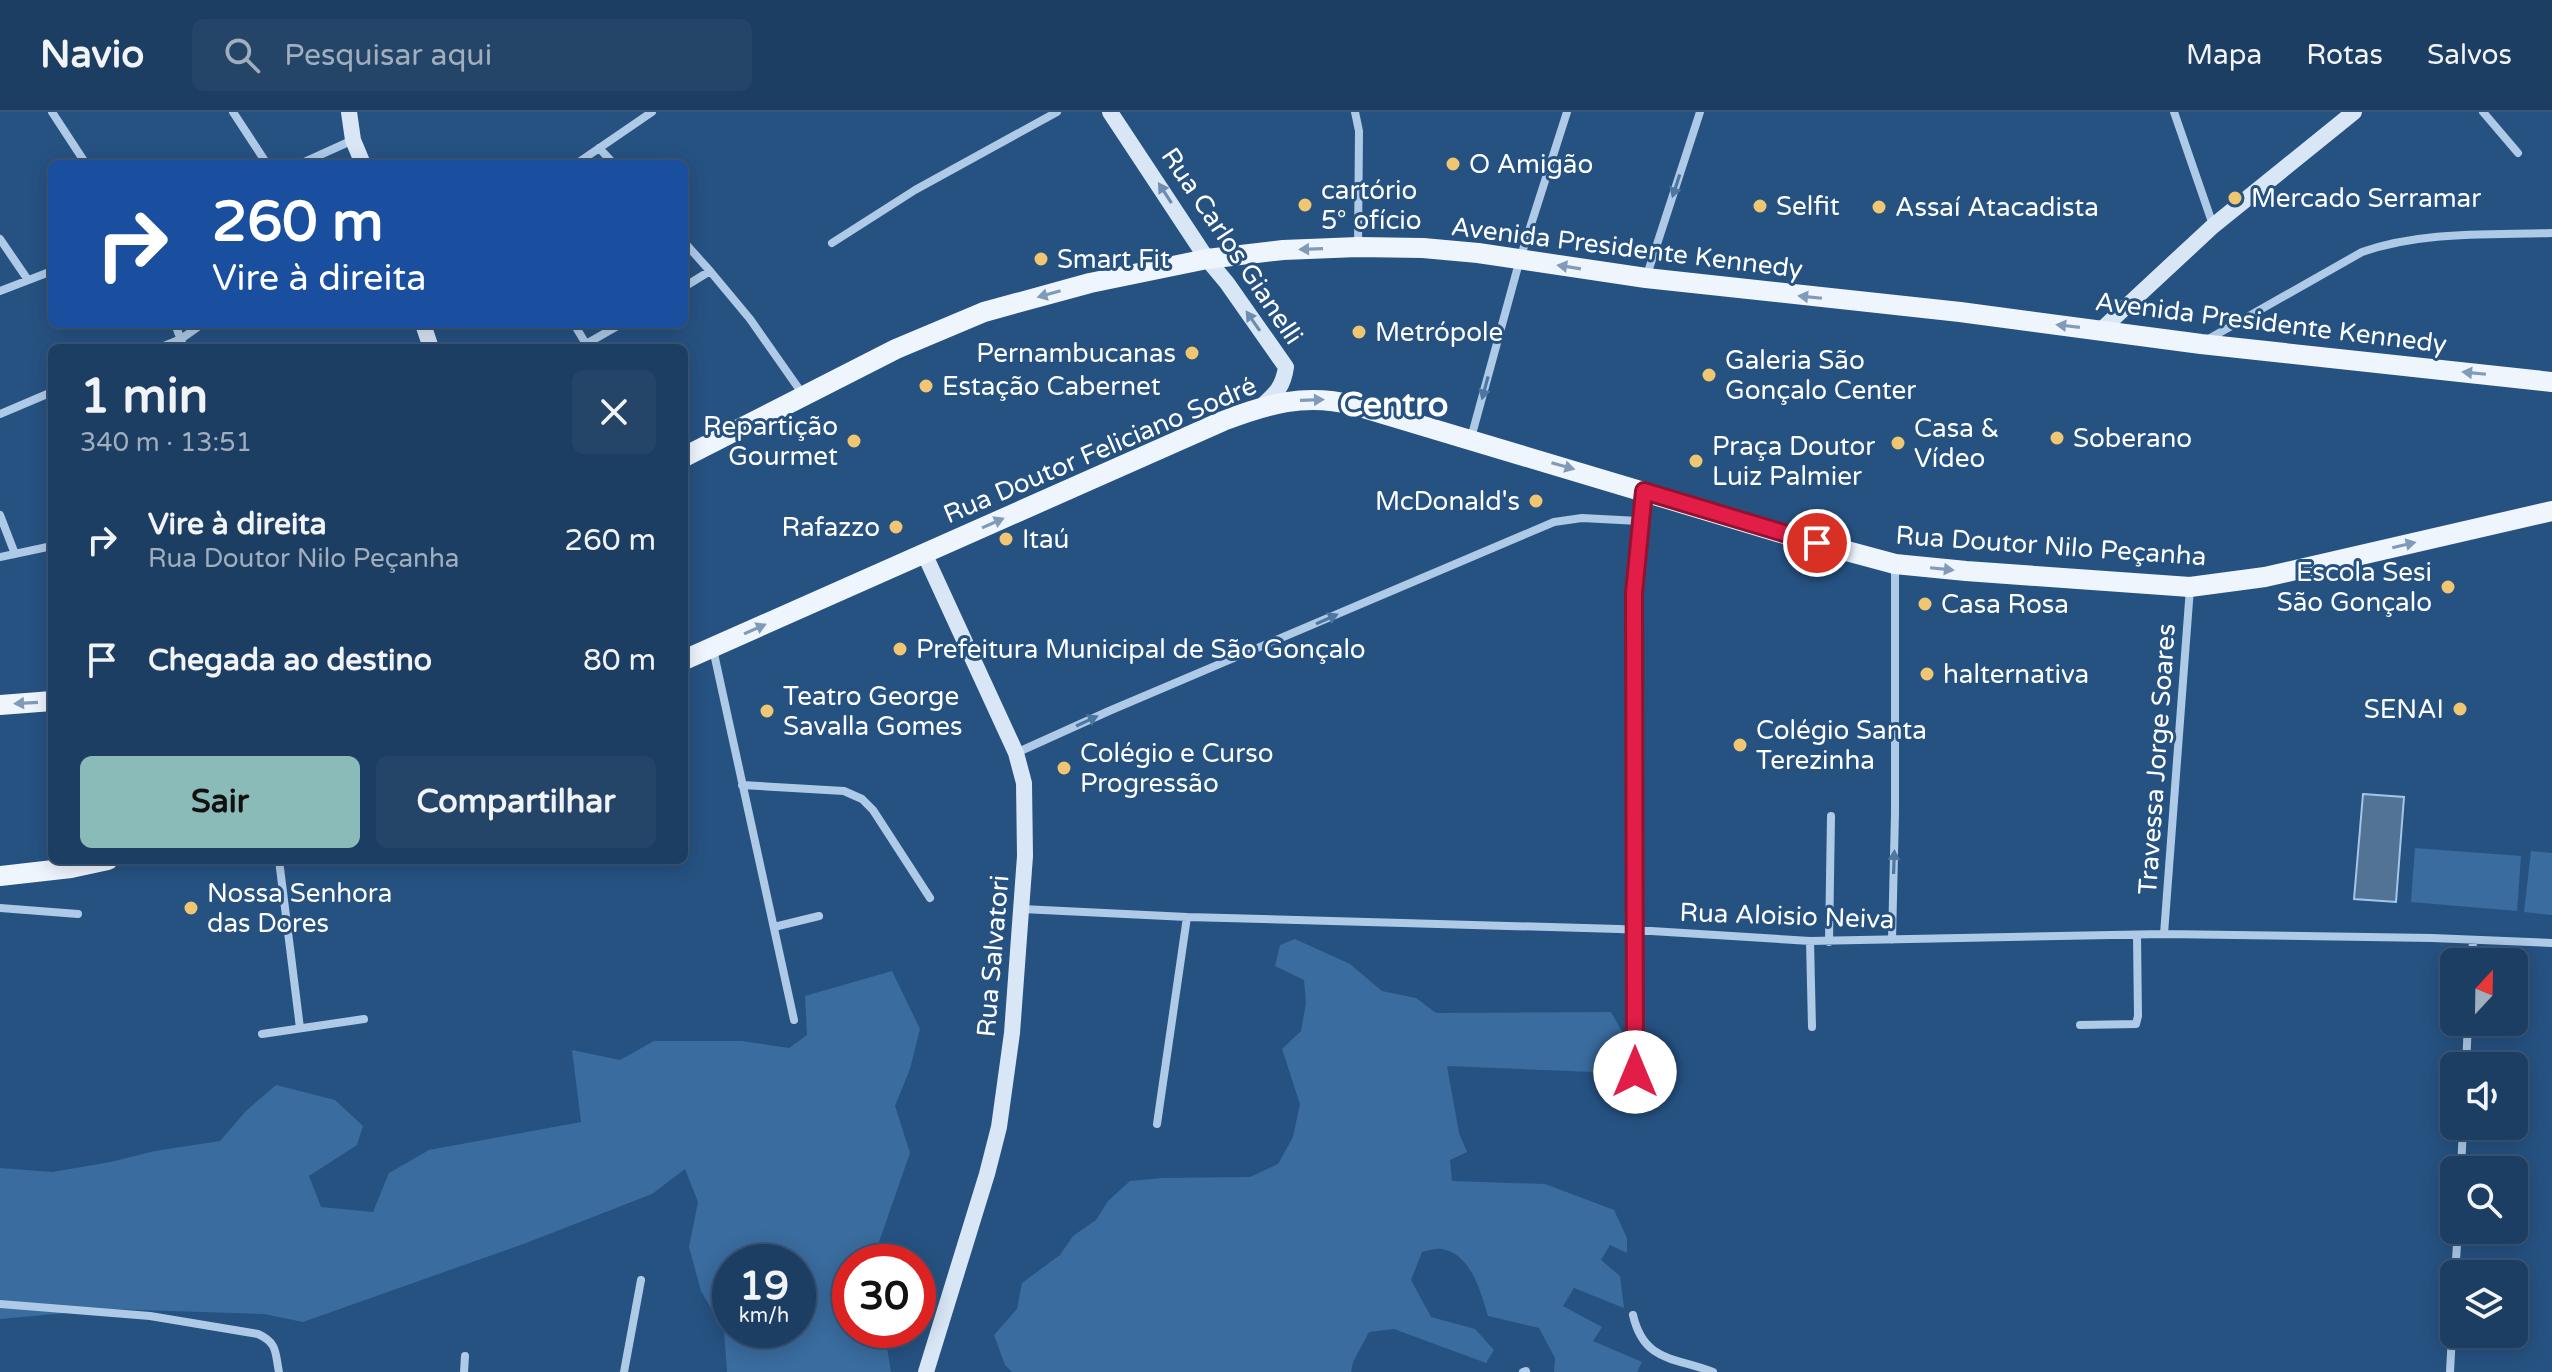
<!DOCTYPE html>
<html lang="pt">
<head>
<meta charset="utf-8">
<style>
  :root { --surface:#1c3e62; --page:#254568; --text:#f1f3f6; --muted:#a0aebe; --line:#3a5777; --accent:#8bbbb9 }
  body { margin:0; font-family:"Varela Round",sans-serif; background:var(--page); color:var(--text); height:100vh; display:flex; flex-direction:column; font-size:30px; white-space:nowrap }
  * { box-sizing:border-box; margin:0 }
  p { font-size:26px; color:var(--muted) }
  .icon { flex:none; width:44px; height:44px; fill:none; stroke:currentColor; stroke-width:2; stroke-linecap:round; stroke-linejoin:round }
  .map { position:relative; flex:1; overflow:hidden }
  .side { position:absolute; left:48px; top:232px; width:640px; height:520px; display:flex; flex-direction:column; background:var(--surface); border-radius:12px; box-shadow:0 4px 20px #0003,0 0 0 2px var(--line) }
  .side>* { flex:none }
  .guide { position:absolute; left:48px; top:48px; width:640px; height:168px; border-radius:12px; box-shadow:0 4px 20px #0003,0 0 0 2px var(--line); background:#1a4fa0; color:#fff; overflow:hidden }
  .needle { width:52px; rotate:22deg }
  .controls { position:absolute; left:2440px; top:836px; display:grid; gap:16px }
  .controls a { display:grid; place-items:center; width:88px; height:88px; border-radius:12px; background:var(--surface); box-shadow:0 4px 20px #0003,0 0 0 2px var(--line); font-size:40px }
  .speed { position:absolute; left:712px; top:1132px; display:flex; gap:16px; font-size:40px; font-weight:700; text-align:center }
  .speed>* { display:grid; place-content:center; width:104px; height:104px; border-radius:50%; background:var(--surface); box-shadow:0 4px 20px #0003,0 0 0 2px var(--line); line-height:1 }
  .speed small { font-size:20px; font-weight:400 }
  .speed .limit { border:12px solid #d22; background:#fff; color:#111 }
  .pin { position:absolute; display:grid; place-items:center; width:68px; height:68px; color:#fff; margin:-34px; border:4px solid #fff; border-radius:50%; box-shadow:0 2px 8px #0007 }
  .me { position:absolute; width:88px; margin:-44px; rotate:0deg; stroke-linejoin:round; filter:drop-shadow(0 0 6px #0008) }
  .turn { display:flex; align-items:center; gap:28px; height:168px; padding:0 32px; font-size:36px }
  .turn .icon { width:104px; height:104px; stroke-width:2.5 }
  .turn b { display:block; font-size:56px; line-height:68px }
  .round { display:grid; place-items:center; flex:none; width:84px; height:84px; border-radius:12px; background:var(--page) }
  .overview { display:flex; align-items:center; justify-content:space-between; height:136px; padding:0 32px }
  h1 { font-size:48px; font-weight:700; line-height:60px }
  .primary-button { display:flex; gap:16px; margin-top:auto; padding:16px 32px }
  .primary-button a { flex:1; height:92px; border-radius:12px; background:var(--accent); color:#111; font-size:32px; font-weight:700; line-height:92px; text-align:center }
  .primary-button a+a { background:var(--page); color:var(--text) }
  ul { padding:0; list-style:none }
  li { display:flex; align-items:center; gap:24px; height:120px; padding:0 32px }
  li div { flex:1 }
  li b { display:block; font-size:30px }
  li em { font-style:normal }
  header { display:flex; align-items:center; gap:48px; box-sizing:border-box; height:112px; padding:0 40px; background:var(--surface); border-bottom:2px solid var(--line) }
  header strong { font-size:38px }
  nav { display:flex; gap:44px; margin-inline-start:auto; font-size:28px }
  .search { width:560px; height:72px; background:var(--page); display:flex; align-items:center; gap:20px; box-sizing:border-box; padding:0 28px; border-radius:12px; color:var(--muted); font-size:30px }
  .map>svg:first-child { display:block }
  .green { fill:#3a6c9f; fill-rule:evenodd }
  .water { fill:#537395; stroke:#a2c6e7; stroke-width:2 }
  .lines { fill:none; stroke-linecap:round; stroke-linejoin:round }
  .street { stroke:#aecae7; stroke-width:8 }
  .secondary { stroke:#d8e6f6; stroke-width:16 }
  .primary { stroke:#eff5fd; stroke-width:20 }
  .oneway { fill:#4f76a0 }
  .oneway2 { fill:#6d8db0 }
  .oneway3 { fill:#809bb9 }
  .route-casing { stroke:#92132f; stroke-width:20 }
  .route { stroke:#e11d48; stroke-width:14 }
  .poi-dot { fill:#f0c673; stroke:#265282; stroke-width:3 }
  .labels { text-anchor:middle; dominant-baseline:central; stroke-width:6; stroke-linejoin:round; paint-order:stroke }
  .poi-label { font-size:26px; fill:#fff; stroke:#265282; text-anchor:start }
  .street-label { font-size:26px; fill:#fff; stroke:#265282 }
  .district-label { font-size:34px; font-weight:bold; fill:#fff; stroke:#265282 }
</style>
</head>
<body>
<header>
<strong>Navio</strong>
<div class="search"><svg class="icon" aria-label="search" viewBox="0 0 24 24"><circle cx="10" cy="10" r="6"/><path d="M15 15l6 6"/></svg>Pesquisar aqui</div>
<nav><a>Mapa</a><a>Rotas</a><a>Salvos</a></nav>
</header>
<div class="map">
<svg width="2552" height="1260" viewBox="0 0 2552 1260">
  <rect width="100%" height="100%" fill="#265282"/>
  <path class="green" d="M 2415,736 L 2521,744 L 2517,799 L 2411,790 Z
    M 2531,739 L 2552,741 L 2552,803 L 2524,800 Z
    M 1295,827 L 1350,852 L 1382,879 L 1416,886 L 1436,901 L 1611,900 L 1624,923 L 1618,961 L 1447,954 L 1459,1021 L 1467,1040 L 1450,1048 L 1452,1069 L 1545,1072 L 1614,1098 L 1627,1126 L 1627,1141 L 1610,1133 L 1601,1148 L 1620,1164 L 1624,1196 L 1574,1176 L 1563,1194 L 1602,1215 L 1593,1229 L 1642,1250 L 1637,1260 L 1554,1260 L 1555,1246 L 1539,1216 L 1488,1204 C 1481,1180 1471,1142 1442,1137 C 1436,1136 1427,1139 1422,1140 L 1411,1168 L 1431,1205 L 1475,1217 L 1494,1238 L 1486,1251 L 1394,1217 L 1369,1220 L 1353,1250 L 1351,1260 L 1012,1260 L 1005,1253 L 994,1223 L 1017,1197 L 1022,1171 L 1060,1143 L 1073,1124 L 1096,1108 L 1108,1089 L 1130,1069 L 1163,1066 L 1250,1065 L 1278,1052 L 1293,1025 L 1300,992 L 1282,937 L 1301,919 L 1306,891 L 1304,868 L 1275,854 L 1280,833 Z
    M 892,859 L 920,917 L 910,957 L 895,994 L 910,1041 L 872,1150 L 850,1150 L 850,1218 L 884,1218 L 891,1260 L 727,1260 L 724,1218 L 701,1179 L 689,1135 L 698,1090 L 685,1057 L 652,1082 L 526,1131 L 303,1210 L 264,1202 L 110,1197 L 0,1207 L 0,1056 L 52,1060 L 111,1050 L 155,1039 L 220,1029 L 246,999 L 276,973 L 335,988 L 363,1014 L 357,1033 L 309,1064 L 321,1095 L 373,1100 L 389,1061 L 429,1038 L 581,1010 L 572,938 L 620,948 L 654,929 L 742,929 L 789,936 L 807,923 L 805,884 ZM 730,1150 L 798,1150 L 798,1218 L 730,1218 Z"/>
  <path class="water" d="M 2363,682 L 2404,685 L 2396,790 L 2354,787 Z"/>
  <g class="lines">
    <path class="street" d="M 52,0 L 86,52
      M 233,0 L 267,52
      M 1355,0 L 1359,19 L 1358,135
      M 2174,0 L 2213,113
      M 2483,0 L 2518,41
      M 599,36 L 614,52
      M 300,52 L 353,28
      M 576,52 L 652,0
      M 0,127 L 28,168
      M 684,130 L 710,159
      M 832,131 L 915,78 L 1057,0
      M 1646,166 L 1700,0
      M 684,175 L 710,159 L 750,207 L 804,284
      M 0,179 L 52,159
      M 175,212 L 184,236
      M 574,212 L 586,232 L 621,212
      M 2205,229 L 2362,140 C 2422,119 2489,123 2552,121
      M 159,236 L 181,227 L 202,212
      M 0,302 L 52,280
      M 1471,326 L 1520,147 L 1567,0
      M 0,403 L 15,442
      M 0,445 L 52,434
      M 713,537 L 794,908
      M 1016,641 L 1109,599 L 1554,410 L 1582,406 L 1639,409
      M 742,673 L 844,679 L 862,687 L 873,698 L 930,786
      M 279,748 L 300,916
      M 0,796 L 78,802
      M 1022,797 L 1187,805 L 1619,817 L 1810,829 L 2164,822 L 2432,826 L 2552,831
      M 774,815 L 819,804
      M 2164,822 L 2190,476
      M 1892,828 L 1895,701 L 1895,452
      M 1810,829 L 1812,915
      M 1829,830 L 1831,704
      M 2472,850 L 2473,828
      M 2080,913 L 2136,912 L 2138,904 L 2137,823
      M 262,922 L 364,907
      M 2466,954 L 2468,910
      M 1635,960 L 1634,481 L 1639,409 L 1644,380
      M 1157,1012 L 1187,805
      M 2461,1058 L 2463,1014
      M 2455,1162 L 2458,1118
      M 0,1192 L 150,1204 L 258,1222 C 278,1231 275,1241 279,1260
      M 1633,1203 C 1644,1251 1676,1245 1713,1260
      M 464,1260 L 465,1244
      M 624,1260 L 641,1168
      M 1523,1260 L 1526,1259
      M 2450,1260 L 2454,1185"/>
    <path class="secondary" d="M 349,0 L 353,28 L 363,52
      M 1110,0 L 1207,147 L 1227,171 L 1286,255 C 1283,276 1275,282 1261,295
      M 423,212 L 431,236
      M 2101,218 L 2213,114 L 2354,0
      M 924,441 L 1016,641 L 1024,671 L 1025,744 L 1012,921 L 999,1015 L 987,1062 L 926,1260"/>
    <path class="primary" d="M 684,345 L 896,237 L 984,200 L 1090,171 L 1207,147 L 1283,138 L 1358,135 L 1423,136 L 1478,141 L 1646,166 L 1960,200 L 2201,232 L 2552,270
      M 684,548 L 1223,309 C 1267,292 1305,281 1353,293 L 1791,424 L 1895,452 L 1966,459 L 2190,475 L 2265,465 L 2552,399
      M 0,593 L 52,589
      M 0,764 L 71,756 L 108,748"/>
  </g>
  <defs><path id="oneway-solid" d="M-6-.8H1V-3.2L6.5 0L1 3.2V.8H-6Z" transform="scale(2)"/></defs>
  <g class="oneway">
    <use href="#oneway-solid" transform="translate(1676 74) rotate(108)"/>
    <use href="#oneway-solid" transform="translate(1485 276) rotate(105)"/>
    <use href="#oneway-solid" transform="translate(1327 507) rotate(-24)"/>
    <use href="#oneway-solid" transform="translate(1087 609) rotate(-25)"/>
    <use href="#oneway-solid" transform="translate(1894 750) rotate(-88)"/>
  </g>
  <g class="oneway2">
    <use href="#oneway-solid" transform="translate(1165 81) rotate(-123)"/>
    <use href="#oneway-solid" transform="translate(1253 209) rotate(-125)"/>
  </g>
  <g class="oneway3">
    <use href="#oneway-solid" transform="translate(1311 137) rotate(178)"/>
    <use href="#oneway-solid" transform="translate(1569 155) rotate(-171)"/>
    <use href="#oneway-solid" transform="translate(1049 182) rotate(164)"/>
    <use href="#oneway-solid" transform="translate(1810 185) rotate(-174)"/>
    <use href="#oneway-solid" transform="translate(2068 214) rotate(-173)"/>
    <use href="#oneway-solid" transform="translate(2474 261) rotate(-174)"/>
    <use href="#oneway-solid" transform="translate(1312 288) rotate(-2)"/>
    <use href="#oneway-solid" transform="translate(1563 354) rotate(16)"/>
    <use href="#oneway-solid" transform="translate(993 411) rotate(-24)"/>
    <use href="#oneway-solid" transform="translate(2404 433) rotate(-13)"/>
    <use href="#oneway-solid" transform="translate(1942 457) rotate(6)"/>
    <use href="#oneway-solid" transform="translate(755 517) rotate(-24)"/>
    <use href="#oneway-solid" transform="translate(26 591) rotate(177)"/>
  </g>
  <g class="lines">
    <defs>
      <path id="route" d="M 1635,960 L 1634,481 L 1644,379 L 1817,431"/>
    </defs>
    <use href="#route" class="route-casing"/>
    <use href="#route" class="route"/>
  </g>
  <g class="poi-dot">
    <circle cx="1453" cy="52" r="8"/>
    <circle cx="2235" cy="86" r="8"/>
    <circle cx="1305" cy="93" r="8"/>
    <circle cx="1760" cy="94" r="8"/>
    <circle cx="1879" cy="95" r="8"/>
    <circle cx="1041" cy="147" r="8"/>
    <circle cx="1359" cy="220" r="8"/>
    <circle cx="1192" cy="241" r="8"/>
    <circle cx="1709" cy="263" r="8"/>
    <circle cx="926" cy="274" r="8"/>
    <circle cx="2057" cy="326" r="8"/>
    <circle cx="854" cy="329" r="8"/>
    <circle cx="1898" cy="331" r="8"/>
    <circle cx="1696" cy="349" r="8"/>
    <circle cx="1536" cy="389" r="8"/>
    <circle cx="896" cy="415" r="8"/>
    <circle cx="1006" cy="427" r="8"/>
    <circle cx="2448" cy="475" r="8"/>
    <circle cx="1925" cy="492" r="8"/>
    <circle cx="900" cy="537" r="8"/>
    <circle cx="1927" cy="562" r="8"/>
    <circle cx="2460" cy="597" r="8"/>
    <circle cx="767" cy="599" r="8"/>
    <circle cx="1740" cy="633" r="8"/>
    <circle cx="1064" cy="656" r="8"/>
    <circle cx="191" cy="796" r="8"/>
  </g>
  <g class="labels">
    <g class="poi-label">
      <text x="1469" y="52">O Amigão</text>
      <text x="1321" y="78">cartório<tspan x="1321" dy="30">5° ofício</tspan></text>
      <text x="2251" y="86">Mercado Serramar</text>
      <text x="1776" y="94">Selfit</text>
      <text x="1895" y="95">Assaí Atacadista</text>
      <text x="1057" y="147">Smart Fit</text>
      <text x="1375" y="220">Metrópole</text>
      <text x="1176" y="241" text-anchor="end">Pernambucanas</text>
      <text x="1725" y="248">Galeria São<tspan x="1725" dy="30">Gonçalo Center</tspan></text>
      <text x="942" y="274">Estação Cabernet</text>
      <text x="838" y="314" text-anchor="end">Repartição<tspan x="838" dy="30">Gourmet</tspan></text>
      <text x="1914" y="316">Casa &amp;<tspan x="1914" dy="30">Vídeo</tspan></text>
      <text x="2073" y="326">Soberano</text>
      <text x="1712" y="334">Praça Doutor<tspan x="1712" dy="30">Luiz Palmier</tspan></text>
      <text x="1520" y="389" text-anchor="end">McDonald's</text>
      <text x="880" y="415" text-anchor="end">Rafazzo</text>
      <text x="1022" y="427">Itaú</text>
      <text x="2432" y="460" text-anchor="end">Escola Sesi<tspan x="2432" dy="30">São Gonçalo</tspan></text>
      <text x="1941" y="492">Casa Rosa</text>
      <text x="916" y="537">Prefeitura Municipal de São Gonçalo</text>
      <text x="1943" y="562">halternativa</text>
      <text x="783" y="584">Teatro George<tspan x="783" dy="30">Savalla Gomes</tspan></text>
      <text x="2444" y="597" text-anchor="end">SENAI</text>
      <text x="1756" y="618">Colégio Santa<tspan x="1756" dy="30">Terezinha</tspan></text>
      <text x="1080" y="641">Colégio e Curso<tspan x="1080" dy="30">Progressão</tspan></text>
      <text x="207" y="781">Nossa Senhora<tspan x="207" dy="30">das Dores</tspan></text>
    </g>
    <g class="street-label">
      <text transform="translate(1232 134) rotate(56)">Rua Carlos Gianelli</text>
      <text transform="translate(1627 136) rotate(7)">Avenida Presidente Kennedy</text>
      <text transform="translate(2271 211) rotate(7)">Avenida Presidente Kennedy</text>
      <text transform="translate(1100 338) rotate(-23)">Rua Doutor Feliciano Sodré</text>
      <text transform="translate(2051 434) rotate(4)">Rua Doutor Nilo Peçanha</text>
      <text transform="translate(2157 647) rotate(-86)">Travessa Jorge Soares</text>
      <text transform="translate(1787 804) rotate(2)">Rua Aloisio Neiva</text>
      <text transform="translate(993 844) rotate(-85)">Rua Salvatori</text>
    </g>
    <g class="district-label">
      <text x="1394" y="293">Centro</text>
    </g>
  </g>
</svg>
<div class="controls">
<a><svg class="needle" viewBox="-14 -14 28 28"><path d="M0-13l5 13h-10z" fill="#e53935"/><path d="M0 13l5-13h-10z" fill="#a0aebe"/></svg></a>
<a><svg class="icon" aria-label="sound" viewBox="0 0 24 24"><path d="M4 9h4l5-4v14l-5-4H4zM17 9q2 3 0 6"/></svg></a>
<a><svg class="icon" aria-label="search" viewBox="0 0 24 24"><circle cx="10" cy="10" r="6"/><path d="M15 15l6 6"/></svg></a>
<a><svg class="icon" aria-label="layers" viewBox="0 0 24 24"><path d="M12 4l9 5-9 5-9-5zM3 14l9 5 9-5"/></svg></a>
</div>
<div class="speed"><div>19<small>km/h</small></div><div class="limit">30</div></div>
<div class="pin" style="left:1817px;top:431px;background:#d93025"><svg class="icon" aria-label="arrive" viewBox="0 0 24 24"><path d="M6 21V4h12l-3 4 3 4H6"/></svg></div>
<svg class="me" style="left:1635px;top:960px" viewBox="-20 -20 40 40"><circle r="19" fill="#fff"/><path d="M0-13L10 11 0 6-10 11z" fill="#e11d48"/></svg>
<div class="guide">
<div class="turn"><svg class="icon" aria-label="right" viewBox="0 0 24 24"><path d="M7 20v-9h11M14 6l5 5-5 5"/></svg><div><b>260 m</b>Vire à direita</div></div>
</div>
<section class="side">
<div class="overview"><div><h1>1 min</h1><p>340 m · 13:51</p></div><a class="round"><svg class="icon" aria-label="close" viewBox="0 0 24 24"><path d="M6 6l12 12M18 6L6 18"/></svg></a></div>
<ul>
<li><svg class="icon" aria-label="right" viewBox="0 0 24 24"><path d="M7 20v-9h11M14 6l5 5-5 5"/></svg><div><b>Vire à direita</b><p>Rua Doutor Nilo Peçanha</p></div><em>260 m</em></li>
<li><svg class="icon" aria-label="arrive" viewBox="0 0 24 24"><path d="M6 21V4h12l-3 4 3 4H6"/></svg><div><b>Chegada ao destino</b></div><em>80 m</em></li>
</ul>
<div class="primary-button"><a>Sair</a><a>Compartilhar</a></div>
</section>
</div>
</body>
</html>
